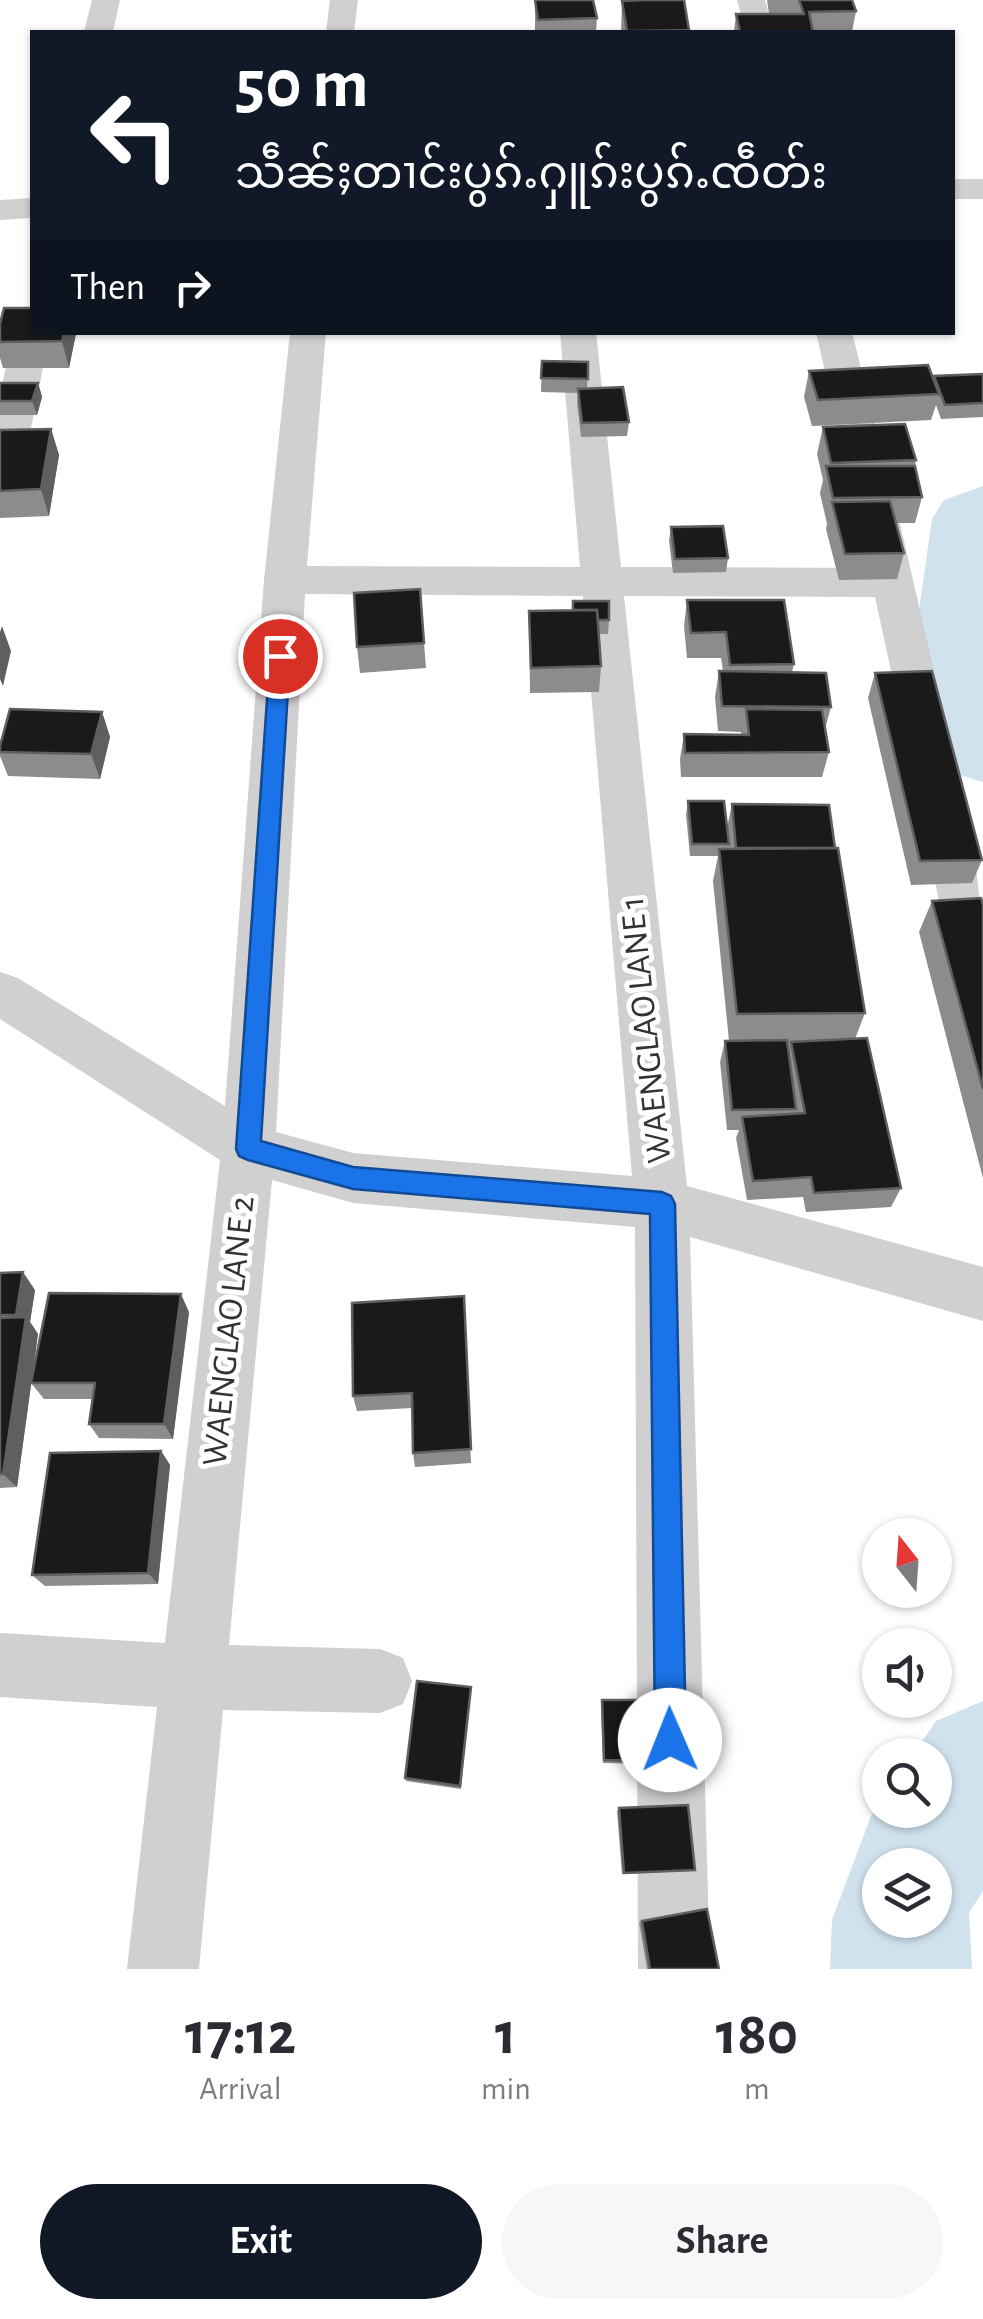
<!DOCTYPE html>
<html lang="en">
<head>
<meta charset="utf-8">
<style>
  :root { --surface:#fff; --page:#f7f7f7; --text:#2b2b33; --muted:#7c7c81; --accent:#111827 }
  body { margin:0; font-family:"Alegreya Sans","Noto Sans Myanmar",sans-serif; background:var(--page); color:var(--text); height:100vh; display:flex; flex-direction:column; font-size:38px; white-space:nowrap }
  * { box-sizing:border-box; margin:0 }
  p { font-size:32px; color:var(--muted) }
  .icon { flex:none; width:55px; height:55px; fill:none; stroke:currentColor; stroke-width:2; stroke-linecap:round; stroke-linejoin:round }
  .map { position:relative; height:1969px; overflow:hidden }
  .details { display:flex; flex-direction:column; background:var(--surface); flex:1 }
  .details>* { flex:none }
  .guide { position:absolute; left:30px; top:30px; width:925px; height:305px; border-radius:0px; box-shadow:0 2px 8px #0004; background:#111827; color:#fff; overflow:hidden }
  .needle { width:65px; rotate:343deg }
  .buttons { position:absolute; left:862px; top:1518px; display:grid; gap:20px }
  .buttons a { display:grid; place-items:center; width:90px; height:90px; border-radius:50%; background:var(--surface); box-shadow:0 2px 8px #0004; font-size:50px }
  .pin { position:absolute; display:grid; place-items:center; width:85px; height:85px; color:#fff; margin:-42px; border:5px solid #fff; border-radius:50%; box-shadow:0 2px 10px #0007 }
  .me { position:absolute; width:110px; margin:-55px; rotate:359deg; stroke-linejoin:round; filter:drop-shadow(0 0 8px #0008) }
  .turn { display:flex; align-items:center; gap:35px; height:210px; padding:0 40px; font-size:45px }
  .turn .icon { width:130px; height:130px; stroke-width:2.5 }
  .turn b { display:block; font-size:70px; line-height:85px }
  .then { display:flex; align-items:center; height:95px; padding:0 40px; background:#0003; gap:20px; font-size:38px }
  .eta { display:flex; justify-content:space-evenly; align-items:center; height:170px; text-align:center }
  .eta b { font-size:60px; font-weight:600; line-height:70px }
  .button { display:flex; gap:20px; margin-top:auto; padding:20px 40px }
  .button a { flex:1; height:115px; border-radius:60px; background:var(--accent); color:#fff; font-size:40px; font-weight:600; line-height:115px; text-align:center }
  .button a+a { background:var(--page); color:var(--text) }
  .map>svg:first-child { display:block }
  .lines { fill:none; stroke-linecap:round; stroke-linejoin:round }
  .river { fill:#cfe2ee; fill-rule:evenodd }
  .minor { fill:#d0d0d0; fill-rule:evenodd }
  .wall { fill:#8c8c8c }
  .shaded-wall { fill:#5f5f5f }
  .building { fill:#1a1a1a; stroke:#5f5f5f; stroke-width:2.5 }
  .route { fill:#1a73e8; stroke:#114b97; stroke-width:2.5 }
  .labels { text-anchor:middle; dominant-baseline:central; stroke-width:10; stroke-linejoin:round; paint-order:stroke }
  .street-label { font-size:35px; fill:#333; stroke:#fff }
</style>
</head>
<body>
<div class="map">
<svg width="983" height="1969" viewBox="0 0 983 1969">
  <rect width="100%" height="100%" fill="#fff"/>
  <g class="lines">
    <path class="river" d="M 983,486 L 983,782 L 951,772 L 910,673 L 932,519 L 944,500 Z
      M 983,1701 L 983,1891 L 969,1913 L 972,1969 L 830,1969 L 832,1920 L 871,1816 L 880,1803 L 880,1810 L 935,1810 L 935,1755 L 913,1755 L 936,1721 ZM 880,1865 L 935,1865 L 935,1920 L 880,1920 Z"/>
    <path class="minor" d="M 92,0 L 120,0 L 113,32 L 84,32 Z
      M 330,0 L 358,0 L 354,32 L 326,32 Z
      M 737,0 L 765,0 L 774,32 L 746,32 Z
      M 952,179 L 983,179 L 983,199 L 952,199 Z
      M 32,198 L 32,218 L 0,220 L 0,200 Z
      M 32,319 L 32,332 L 50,332 L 20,484 L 14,493 L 0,497 L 0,394 L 14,330 L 19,322 Z
      M 290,332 L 326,332 L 307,566 L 580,567 L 560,332 L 596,332 L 621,567 L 869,568 L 858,515 L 864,506 L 878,502 L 892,506 L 898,515 L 950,740 L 944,752 L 928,757 L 912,752 L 906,740 L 875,597 L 624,596 L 687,1186 L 983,1267 L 983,1321 L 690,1237 L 710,1969 L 638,1969 L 635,1227 L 353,1203 L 272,1180 L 229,1645 L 380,1649 L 403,1658 L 412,1681 L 403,1704 L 380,1713 L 223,1710 L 199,1969 L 127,1969 L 157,1707 L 0,1697 L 0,1633 L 165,1643 L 220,1160 L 0,1019 L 0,972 L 18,978 L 225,1106 L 264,580 ZM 305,594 L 583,596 L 632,1176 L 353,1153 L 276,1132 Z
      M 816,332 L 852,332 L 877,433 L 872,442 L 858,445 L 844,442 L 839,433 Z
      M 945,800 L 961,805 C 983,867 983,948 983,1015 L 965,1009 L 958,994 L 922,818 L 929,805 Z"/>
  </g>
  <path class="wall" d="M 535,0 L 597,18 L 596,32 L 535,32 Z
    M 640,0 L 684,0 L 689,32 L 621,32 L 622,1 Z
    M 767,0 L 852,0 L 856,11 L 852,32 L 734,32 L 736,14 L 769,14 Z
    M 0,324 L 32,332 L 76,332 L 69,368 L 3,368 L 0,358 Z
    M 542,361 L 588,362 L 587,389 L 629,422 L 627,436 L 581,437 L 577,403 L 578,393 L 541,392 Z
    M 809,371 L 933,379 L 934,376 L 983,374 L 983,417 L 941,419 L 936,405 L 931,420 L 812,426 L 804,397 Z
    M 0,383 L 38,383 L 42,397 L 37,415 L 0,415 Z
    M 823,427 L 916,460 L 915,466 L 922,497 L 915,523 L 896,523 L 904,553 L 897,579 L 839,580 L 826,529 L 827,524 L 820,493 L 823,480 L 817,454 Z
    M 51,429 L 59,455 L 49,516 L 0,518 L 0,430 Z
    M 671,527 L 728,558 L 726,572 L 673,573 L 669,541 Z
    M 687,600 L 794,664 L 792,672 L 831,707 L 825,729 L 829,752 L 822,777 L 681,777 L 680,759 L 684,734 L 741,735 L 741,732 L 718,731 L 715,697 L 719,671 L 723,671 L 721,658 L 687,658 L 684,626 Z
    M 529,611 L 609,620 L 608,634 L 599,634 L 601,666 L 599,692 L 530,693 Z
    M 424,643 L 426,668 L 360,673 L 357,647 Z
    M 875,673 L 982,860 L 972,883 L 911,885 L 868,698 Z
    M 102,712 L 110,737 L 100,779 L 8,776 L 0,756 L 0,746 Z
    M 688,801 L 727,828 L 732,804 L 835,848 L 865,1013 L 855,1039 L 901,1188 L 891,1207 L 806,1212 L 803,1197 L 747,1200 L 736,1138 L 739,1130 L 727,1130 L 720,1062 L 725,1041 L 729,1041 L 713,881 L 718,856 L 690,856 L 686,814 Z
    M 932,901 L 983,905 L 983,1178 L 919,932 Z
    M 0,1273 L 35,1290 L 30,1322 L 38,1334 L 17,1487 L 0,1488 Z
    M 464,1296 L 471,1463 L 415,1467 L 413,1453 L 412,1408 L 357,1411 L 353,1396 Z
    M 189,1312 L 173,1439 L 99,1438 L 89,1424 L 93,1399 L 44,1399 L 31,1383 Z
    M 161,1451 L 170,1465 L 158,1584 L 45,1586 L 32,1575 Z
    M 471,1691 L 461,1789 L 406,1781 L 405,1778 Z
    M 602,1700 L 656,1761 L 654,1764 L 603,1763 L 601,1704 Z
    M 619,1808 L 695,1870 L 691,1871 L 622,1874 L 617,1811 Z
    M 642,1921 L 719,1969 L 647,1969 L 639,1922 Z"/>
  <path class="shaded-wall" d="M 64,332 L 76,332 L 76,334 L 69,368 L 62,341 Z
    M 38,383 L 42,397 L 37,415 L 32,401 Z
    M 51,429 L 59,455 L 49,516 L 41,489 Z
    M 2,626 L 11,651 L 3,686 L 0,679 L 0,632 Z
    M 102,712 L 110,737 L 100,779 L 91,754 Z
    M 23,1272 L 35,1290 L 30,1322 L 38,1334 L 17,1487 L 3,1474 L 25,1326 L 16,1315 Z
    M 181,1294 L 189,1312 L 173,1439 L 164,1424 Z
    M 161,1451 L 170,1465 L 158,1584 L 148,1573 Z"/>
  <path class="building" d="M 535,0 L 593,0 L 597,18 L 538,20 Z
    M 643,0 L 684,0 L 689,30 L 627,31 L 622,1 Z
    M 799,0 L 852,0 L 856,11 L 809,12 L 813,32 L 740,32 L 736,14 L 804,14 Z
    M 4,308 L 32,308 L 32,332 L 64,332 L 62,341 L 0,342 L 0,324 Z
    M 542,361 L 588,362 L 588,379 L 541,378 Z
    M 928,365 L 939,394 L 818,400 L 809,371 Z
    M 983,374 L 983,403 L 945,405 L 934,376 Z
    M 0,383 L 38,383 L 32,401 L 0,401 Z
    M 623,387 L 629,422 L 582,423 L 578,389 Z
    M 905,424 L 916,460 L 831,463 L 823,427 Z
    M 51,429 L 41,489 L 0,491 L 0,430 Z
    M 826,466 L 915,466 L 922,497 L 833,498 Z
    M 890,501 L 904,553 L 845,554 L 832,502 Z
    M 723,526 L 728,558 L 675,559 L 671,527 Z
    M 420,589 L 424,643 L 357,647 L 354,593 Z
    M 687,600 L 784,600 L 794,664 L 730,665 L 726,632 L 691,633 Z
    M 573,601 L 609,601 L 609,620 L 598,620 L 597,610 L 573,610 Z
    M 597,610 L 601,666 L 531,668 L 529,611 Z
    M 719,671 L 826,673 L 831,707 L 722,706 Z
    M 932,671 L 982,860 L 920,861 L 875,673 Z
    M 10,709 L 102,712 L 91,754 L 0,752 L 0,746 Z
    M 746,709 L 822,710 L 829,752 L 685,753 L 684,734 L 749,735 Z
    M 688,801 L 724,801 L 729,844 L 692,844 Z
    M 732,804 L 829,805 L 835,848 L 736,848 Z
    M 838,848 L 865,1013 L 737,1014 L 719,849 Z
    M 981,898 L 983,905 L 983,1089 L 932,901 Z
    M 867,1038 L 901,1188 L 814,1193 L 811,1177 L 753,1181 L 742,1117 L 805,1113 L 791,1042 Z
    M 787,1040 L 796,1109 L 732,1110 L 725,1041 Z
    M 23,1272 L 16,1315 L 0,1315 L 0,1273 Z
    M 49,1293 L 181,1294 L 164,1424 L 89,1424 L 95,1383 L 31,1383 Z
    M 464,1296 L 471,1449 L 413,1453 L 412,1393 L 353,1396 L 352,1303 Z
    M 26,1317 L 3,1474 L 0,1474 L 0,1318 Z
    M 161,1451 L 148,1573 L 32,1575 L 50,1453 Z
    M 417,1681 L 471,1687 L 460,1786 L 405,1778 Z
    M 602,1700 L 653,1700 L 656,1761 L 604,1760 Z
    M 688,1805 L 695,1870 L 624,1873 L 619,1808 Z
    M 707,1909 L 719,1969 L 650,1969 L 642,1921 Z"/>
  <path class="route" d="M 280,649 L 290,656 L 261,1141 L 353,1167 L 662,1192 L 671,1196 L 675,1204 L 686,1740 L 681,1750 L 670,1755 L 660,1750 L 655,1740 L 650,1214 L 353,1189 L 248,1160 L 239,1156 L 236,1149 L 270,656 Z"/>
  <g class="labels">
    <g class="street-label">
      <text transform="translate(646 1030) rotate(-96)">WAENGLAO LANE 1</text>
      <text transform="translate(229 1331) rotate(-84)">WAENGLAO LANE 2</text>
    </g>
  </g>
</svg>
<div class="buttons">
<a><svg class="needle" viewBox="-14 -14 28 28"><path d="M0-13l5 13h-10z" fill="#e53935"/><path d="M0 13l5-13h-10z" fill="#7c7c81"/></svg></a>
<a><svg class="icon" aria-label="sound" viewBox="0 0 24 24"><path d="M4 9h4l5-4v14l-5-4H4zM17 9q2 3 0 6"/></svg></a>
<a><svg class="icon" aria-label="search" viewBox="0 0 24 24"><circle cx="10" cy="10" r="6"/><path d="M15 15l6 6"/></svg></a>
<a><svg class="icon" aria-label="layers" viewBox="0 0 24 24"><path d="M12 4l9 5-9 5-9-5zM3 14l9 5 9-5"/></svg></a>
</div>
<div class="pin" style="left:280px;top:656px;background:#d93025"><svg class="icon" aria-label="arrive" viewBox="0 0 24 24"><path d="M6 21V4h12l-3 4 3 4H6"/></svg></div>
<svg class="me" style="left:670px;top:1740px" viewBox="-20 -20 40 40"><circle r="19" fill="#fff"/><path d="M0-13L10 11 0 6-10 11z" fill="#1a73e8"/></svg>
<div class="guide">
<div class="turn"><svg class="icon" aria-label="left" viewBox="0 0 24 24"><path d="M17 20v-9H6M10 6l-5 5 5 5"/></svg><div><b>50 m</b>သဵၼ်ႈတၢင်းပွၵ်ႉႁူၵ်းပွၵ်ႉၸဵတ်း</div></div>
<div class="then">Then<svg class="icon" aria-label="right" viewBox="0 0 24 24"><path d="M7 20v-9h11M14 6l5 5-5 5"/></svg></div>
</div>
</div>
<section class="details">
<div class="eta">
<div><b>17:12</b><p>Arrival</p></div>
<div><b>1</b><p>min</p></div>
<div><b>180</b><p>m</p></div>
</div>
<div class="button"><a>Exit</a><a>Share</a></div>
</section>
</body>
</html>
